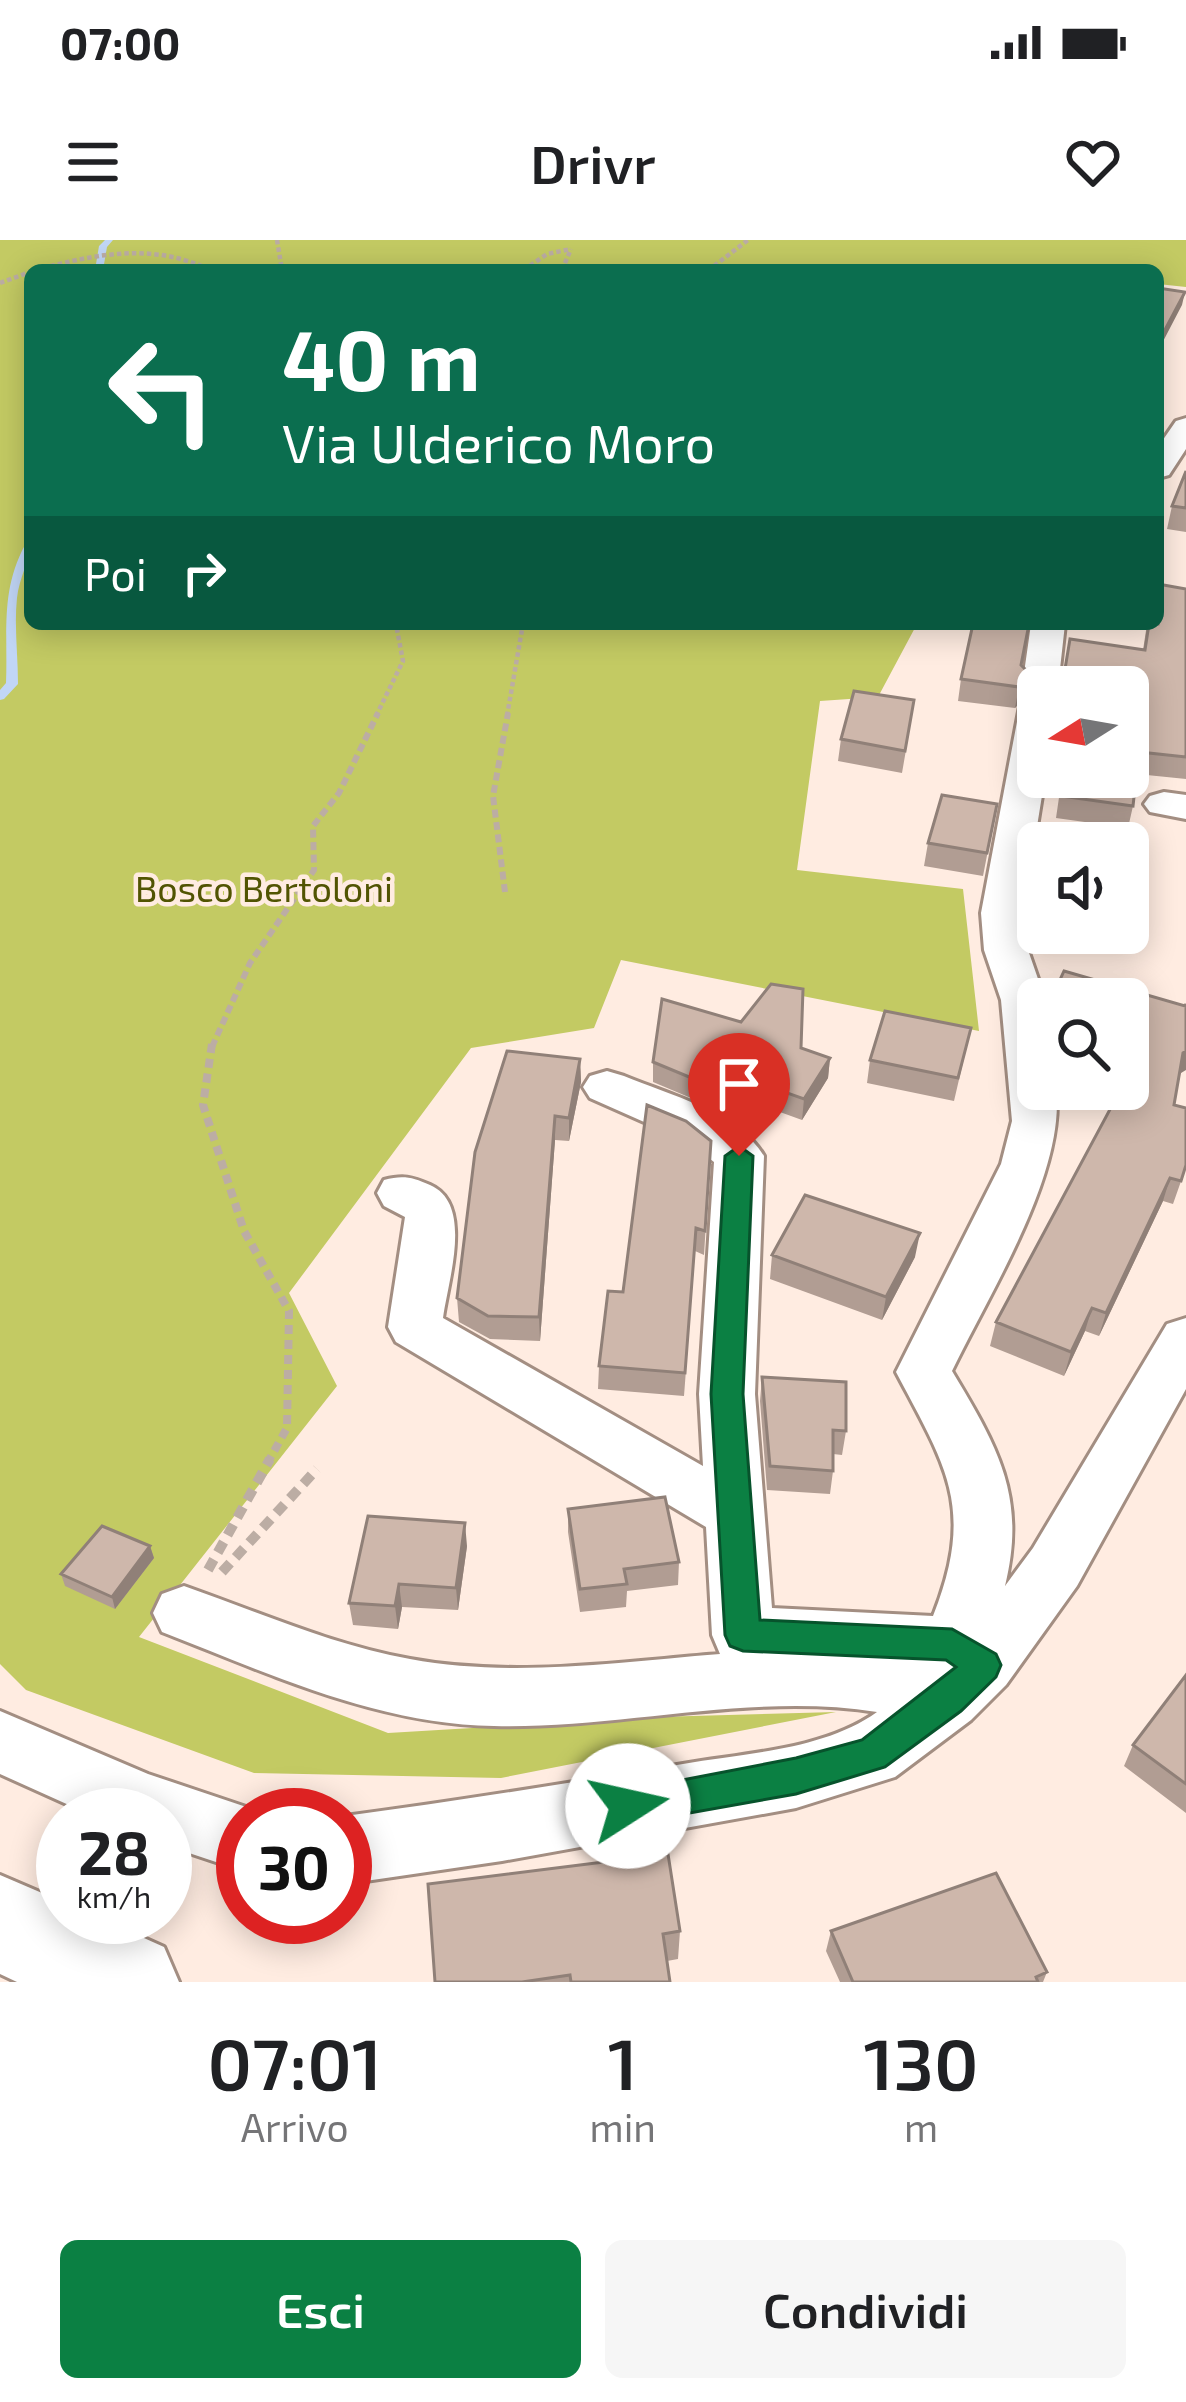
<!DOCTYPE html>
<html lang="it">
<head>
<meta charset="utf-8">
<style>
  :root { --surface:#fff; --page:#f6f6f6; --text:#202124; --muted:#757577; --accent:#0b8043 }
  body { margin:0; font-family:"Exo 2",sans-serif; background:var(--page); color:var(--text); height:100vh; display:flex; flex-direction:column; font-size:45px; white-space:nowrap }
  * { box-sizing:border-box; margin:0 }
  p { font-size:39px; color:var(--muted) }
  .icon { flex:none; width:66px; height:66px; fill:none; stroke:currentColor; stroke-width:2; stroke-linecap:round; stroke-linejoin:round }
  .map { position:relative; height:1742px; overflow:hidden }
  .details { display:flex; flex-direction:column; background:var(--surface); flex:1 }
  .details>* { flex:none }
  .hud { position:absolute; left:24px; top:24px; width:1140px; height:366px; border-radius:18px; box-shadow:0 6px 30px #0003; background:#0b6e4f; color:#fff; overflow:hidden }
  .needle { width:78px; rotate:259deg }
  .controls { position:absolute; left:1017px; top:426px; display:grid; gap:24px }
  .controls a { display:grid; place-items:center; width:132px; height:132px; border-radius:18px; background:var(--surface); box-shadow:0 6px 30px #0003; font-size:60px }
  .speed { position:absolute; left:36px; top:1548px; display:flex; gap:24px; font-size:60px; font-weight:700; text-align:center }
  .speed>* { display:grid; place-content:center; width:156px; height:156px; border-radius:50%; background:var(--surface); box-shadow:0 6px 30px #0003; line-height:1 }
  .speed small { font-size:30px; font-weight:400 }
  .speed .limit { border:18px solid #d22; background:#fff; color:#111 }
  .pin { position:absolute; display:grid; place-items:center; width:102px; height:102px; color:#fff; margin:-123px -51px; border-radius:50% 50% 50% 0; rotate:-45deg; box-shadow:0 0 12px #0007 }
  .pin .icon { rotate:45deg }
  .me { position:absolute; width:132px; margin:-66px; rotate:80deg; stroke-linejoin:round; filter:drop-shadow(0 0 9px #0008) }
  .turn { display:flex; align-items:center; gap:42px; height:252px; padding:0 60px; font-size:54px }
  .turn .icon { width:156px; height:156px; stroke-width:2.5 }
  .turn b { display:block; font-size:84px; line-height:102px }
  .then { display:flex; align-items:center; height:114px; padding:0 60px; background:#0003; gap:24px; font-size:45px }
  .eta { display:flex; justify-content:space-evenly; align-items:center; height:204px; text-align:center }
  .eta b { font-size:72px; font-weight:600; line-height:84px }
  .primary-button { display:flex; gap:24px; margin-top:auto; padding:24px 60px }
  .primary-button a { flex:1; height:138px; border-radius:18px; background:var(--accent); color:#fff; font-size:48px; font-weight:600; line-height:138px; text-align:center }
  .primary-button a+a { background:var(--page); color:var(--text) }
  .status { display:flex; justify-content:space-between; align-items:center; height:84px; padding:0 60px; background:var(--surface); direction:ltr }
  .status svg { height:33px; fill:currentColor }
  header { display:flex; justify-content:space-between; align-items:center; height:156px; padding:0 60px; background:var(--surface); font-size:54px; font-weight:600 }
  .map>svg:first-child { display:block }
  .forest { fill:#c3ca63 }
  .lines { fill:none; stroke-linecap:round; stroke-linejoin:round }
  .stream { fill:#c1d6f6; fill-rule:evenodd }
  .street-casing { stroke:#a38e82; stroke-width:6 }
  .secondary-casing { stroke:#a38e82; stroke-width:6 }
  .path-far3 { stroke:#bcada4; stroke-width:4.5; stroke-dasharray:4.5 3; stroke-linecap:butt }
  .path-far2 { stroke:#bcada4; stroke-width:6; stroke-dasharray:8 4.5; stroke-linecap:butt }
  .path-far1 { stroke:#bcada4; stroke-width:8; stroke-dasharray:9 6; stroke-linecap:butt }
  .path { stroke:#bcada4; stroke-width:10; stroke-dasharray:12 8; stroke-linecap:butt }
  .street { fill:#fff; fill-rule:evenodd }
  .secondary { fill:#fff; fill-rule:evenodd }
  .wall { fill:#b19d93 }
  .shaded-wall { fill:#908078 }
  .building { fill:#ceb7ab; stroke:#908078; stroke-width:3 }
  .route { fill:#0b8043; stroke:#07532c; stroke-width:3 }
  .labels { text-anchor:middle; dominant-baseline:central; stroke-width:9; stroke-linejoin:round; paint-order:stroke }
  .park-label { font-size:36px; fill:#515402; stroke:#ffece1 }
</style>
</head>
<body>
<div class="status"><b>07:00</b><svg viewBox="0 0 49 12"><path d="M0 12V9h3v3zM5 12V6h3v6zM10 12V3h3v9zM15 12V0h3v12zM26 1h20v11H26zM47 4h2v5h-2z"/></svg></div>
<header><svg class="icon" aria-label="menu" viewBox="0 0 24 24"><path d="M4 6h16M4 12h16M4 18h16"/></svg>Drivr<svg class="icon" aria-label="heart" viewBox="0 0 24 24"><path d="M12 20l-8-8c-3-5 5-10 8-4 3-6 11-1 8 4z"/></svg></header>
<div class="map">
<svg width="1186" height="1742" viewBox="0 0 1186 1742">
  <rect width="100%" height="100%" fill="#ffece1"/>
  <path class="forest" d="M 0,0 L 1186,0 L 1186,47 L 1158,44 L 1158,30 L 30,30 L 30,384 L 917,384 L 878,457 L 820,461 L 797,630 L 963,649 L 979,791 L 621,720 L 594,788 L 471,808 L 289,1053 L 337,1146 L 139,1397 L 388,1493 L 656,1477 L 836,1472 L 501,1538 L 254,1533 L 26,1450 L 0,1424 Z"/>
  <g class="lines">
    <path class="stream" d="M 105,0 L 113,0 L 107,7 L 103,30 L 95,30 L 99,6 Z
      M 30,302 C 30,321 19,338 17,358 C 14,386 18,415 18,444 L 4,459 L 0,460 L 0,450 L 6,443 C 8,393 0,351 25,305 Z"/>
    <defs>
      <path id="street" d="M 1186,178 L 1186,209 L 1169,235 L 1158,238 L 1158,207 L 1176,181 Z
        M 1031,384 L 1065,384 L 1058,447 L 1038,447 L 1038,537 L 1045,537 L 1023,673 L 1028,710 L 1045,759 L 1038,759 L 1038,849 L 1056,849 C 1066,933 989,1054 952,1131 C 997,1206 1027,1256 1005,1346 L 1033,1308 L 1167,1084 L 1186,1078 L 1186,1149 L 1077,1346 L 1006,1445 L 971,1480 L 895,1537 L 796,1568 L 502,1621 L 345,1644 L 345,1576 C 458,1561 570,1543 683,1524 C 746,1513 824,1510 877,1472 C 752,1452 621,1489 494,1486 C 377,1484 270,1434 162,1392 L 153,1373 L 162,1354 L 184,1346 C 258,1372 332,1405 410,1419 C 512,1438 618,1422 720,1414 L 712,1395 L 706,1287 L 396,1102 L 388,1087 L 405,977 L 384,966 L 377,953 L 384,940 C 403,935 412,937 430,945 C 474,964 448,1040 443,1078 L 703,1226 L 699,1154 L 714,922 L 687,901 L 590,858 L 583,847 L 590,836 L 607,831 L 624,836 C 669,855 737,871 764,916 L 755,1154 L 772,1368 L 933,1376 C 976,1267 946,1227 896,1132 L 1001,924 L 1012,881 L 1001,760 L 984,710 L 981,673 L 1020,466 L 1033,456 L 1022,447 Z
        M 1164,552 L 1186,555 L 1186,579 L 1150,572 L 1144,564 L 1150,556 Z
        M 0,1471 L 148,1534 L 267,1574 L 243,1575 L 243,1631 L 165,1605 L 165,1575 L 91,1575 L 0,1534 Z"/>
      <path id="secondary" d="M 0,1635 L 63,1662 L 63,1677 L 97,1677 L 164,1707 L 179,1742 L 17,1742 L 0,1734 Z"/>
    </defs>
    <use href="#street" class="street-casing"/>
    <use href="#secondary" class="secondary-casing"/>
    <path class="path-far3" d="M 277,0 L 282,30
      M 36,30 C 95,14 153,2 210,30
      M 524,30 L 547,14 L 571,9
      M 562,30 L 571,9
      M 720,30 L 714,26 L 748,0
      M 0,43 L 30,32
      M 376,476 L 403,421 L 396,384
      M 507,476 L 523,384"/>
    <path class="path-far2" d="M 505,652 L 493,556 L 508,473
      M 212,807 L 250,723 L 314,630 L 313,586 L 339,553 L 378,473"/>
    <path class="path-far1" d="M 212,804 L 203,865 L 244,991 L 289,1071 L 287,1188 L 268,1222"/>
    <path class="path" d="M 208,1330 L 270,1219
      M 222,1332 L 317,1229"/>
    <use href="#street" class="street"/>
    <use href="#secondary" class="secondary"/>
  </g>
  <path class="wall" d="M 1186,231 L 1186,292 L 1167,289 L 1172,266 Z
    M 1186,349 L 1186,539 L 1137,534 L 1133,566 L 1128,588 L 1056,578 L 1062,537 L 1128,537 L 1128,447 L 1043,447 L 1047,430 L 1064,429 L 1070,399 L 1143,410 L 1147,384 L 1158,384 Z
    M 1022,425 L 1030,434 L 1026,456 L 1015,468 L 958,461 L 961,439 Z
    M 911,481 L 902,533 L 838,521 L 841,499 Z
    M 997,564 L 983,636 L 924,626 L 928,603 Z
    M 1059,742 L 1185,766 L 1179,834 L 1174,865 L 1186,927 L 1173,964 L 1163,961 L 1099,1096 L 1085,1091 L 1064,1136 L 990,1106 L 996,1082 L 1121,862 L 1138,818 L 1128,812 L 1128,759 L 1055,759 Z
    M 971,788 L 954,861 L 867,843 L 870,820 Z
    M 801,808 L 830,818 L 828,838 L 802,880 L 719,850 L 717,869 L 653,842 L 653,822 Z
    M 580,819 L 581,842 L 569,901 L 555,900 L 540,1101 L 490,1099 L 459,1082 L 457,1058 Z
    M 711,901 L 704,1015 L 695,1011 L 684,1156 L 598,1149 L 599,1126 L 623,1052 Z
    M 772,1015 L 915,1017 L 882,1080 L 770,1039 Z
    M 762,1137 L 846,1191 L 842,1215 L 833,1214 L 833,1231 L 830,1254 L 767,1250 L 760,1161 Z
    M 568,1269 L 679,1322 L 678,1345 L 627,1351 L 626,1367 L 580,1372 L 568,1292 Z
    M 150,1306 L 154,1318 L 115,1369 L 65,1346 L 61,1334 Z
    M 467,1306 L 458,1370 L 402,1367 L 398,1389 L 353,1385 L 349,1363 Z
    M 1186,1435 L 1186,1573 L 1124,1526 L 1133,1505 Z
    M 428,1644 L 680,1691 L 678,1719 L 667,1721 L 670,1742 L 435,1742 Z
    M 831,1691 L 1047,1732 L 1043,1742 L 840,1742 L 826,1711 Z"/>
  <path class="shaded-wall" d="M 1185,52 L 1182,65 L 1158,111 L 1158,103 Z
    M 1030,434 L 1026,456 L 1015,468 L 1019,447 Z
    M 1186,811 L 1186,830 L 1176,836 L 1183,813 Z
    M 830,818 L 828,838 L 802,880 L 804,859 Z
    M 580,819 L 581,842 L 569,901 L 569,878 Z
    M 555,876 L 555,900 L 540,1101 L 539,1077 Z
    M 1170,938 L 1163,961 L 1099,1096 L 1106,1073 Z
    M 920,993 L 915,1017 L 882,1080 L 886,1057 Z
    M 1092,1068 L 1085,1091 L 1064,1136 L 1071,1112 Z
    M 465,1283 L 467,1306 L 458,1370 L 456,1348 Z
    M 150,1306 L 154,1318 L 115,1369 L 112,1357 Z
    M 399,1344 L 402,1367 L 398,1389 L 395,1366 Z"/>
  <path class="building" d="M 1158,48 L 1185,52 L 1158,103 Z
    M 1186,231 L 1186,268 L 1172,266 Z
    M 1158,344 L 1186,349 L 1186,517 L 1139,512 L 1133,566 L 1061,556 L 1063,537 L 1128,537 L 1128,447 L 1047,447 L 1047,430 L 1065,429 L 1070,399 L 1145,410 L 1149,384 L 1158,384 Z
    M 973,384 L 1029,384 L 1021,425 L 1030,434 L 1019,447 L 961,439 Z
    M 854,451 L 914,460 L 905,511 L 841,499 Z
    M 942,555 L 997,564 L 987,613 L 928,603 Z
    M 1064,731 L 1185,766 L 1186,764 L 1186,811 L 1183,813 L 1174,865 L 1186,868 L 1186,925 L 1181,941 L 1170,938 L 1106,1073 L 1092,1068 L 1071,1112 L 996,1082 L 1115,860 L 1121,862 L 1126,849 L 1128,849 L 1128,844 L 1146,796 L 1128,785 L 1128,759 L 1086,759 L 1059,742 Z
    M 771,744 L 803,749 L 801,808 L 830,818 L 804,859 L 720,829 L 718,849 L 653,822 L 662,759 L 741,782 Z
    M 885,771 L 971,788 L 958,838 L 870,820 Z
    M 507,811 L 580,819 L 569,878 L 555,876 L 539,1077 L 488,1076 L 457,1058 L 475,912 Z
    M 647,865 L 686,881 L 711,901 L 705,991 L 696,988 L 685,1133 L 599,1126 L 608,1051 L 623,1052 Z
    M 805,955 L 920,993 L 886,1057 L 772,1015 Z
    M 762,1137 L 846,1142 L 846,1191 L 833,1190 L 833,1231 L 770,1226 Z
    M 665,1257 L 679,1322 L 624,1329 L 627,1344 L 580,1349 L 568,1269 Z
    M 368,1276 L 465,1283 L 456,1348 L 399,1344 L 395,1366 L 349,1363 Z
    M 102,1286 L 150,1306 L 112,1357 L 61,1334 Z
    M 1186,1435 L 1186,1544 L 1133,1505 Z
    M 668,1614 L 680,1691 L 663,1694 L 670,1742 L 571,1742 L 570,1735 L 522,1742 L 435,1742 L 428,1644 Z
    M 996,1633 L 1047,1732 L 1036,1737 L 1038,1742 L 853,1742 L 831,1691 Z"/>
  <path class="route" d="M 739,906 L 753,916 L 743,1154 L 760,1380 L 952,1389 L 996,1414 L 1001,1425 L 996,1437 L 961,1471 L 885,1527 L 796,1554 L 628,1584 L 615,1579 L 609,1566 L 615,1553 L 796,1518 L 862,1500 L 956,1427 L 946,1420 L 743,1411 L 730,1406 L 725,1395 L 711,1154 L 725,916 Z"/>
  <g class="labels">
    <g class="park-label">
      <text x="264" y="647">Bosco Bertoloni</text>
    </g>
  </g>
</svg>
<div class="controls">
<a><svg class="needle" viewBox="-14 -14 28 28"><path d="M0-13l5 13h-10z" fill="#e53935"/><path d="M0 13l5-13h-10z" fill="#757577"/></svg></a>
<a><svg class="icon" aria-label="sound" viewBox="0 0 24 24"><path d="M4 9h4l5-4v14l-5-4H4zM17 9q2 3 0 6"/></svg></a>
<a><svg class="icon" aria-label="search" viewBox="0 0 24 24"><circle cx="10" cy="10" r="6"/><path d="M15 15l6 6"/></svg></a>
</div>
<div class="speed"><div>28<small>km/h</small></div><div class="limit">30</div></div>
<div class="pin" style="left:739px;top:916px;background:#d93025"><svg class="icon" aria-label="arrive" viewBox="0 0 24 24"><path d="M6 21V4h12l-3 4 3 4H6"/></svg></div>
<svg class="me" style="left:628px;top:1566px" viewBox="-20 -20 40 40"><circle r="19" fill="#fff"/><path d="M0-13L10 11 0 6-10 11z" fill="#0b8043"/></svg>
<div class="hud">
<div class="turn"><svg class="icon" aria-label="left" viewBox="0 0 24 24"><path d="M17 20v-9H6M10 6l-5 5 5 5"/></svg><div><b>40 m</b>Via Ulderico Moro</div></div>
<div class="then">Poi<svg class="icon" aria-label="right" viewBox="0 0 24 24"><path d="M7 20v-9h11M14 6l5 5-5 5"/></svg></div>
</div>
</div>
<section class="details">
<div class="eta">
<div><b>07:01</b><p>Arrivo</p></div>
<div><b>1</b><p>min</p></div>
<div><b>130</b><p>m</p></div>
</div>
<div class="primary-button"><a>Esci</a><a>Condividi</a></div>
</section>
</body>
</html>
